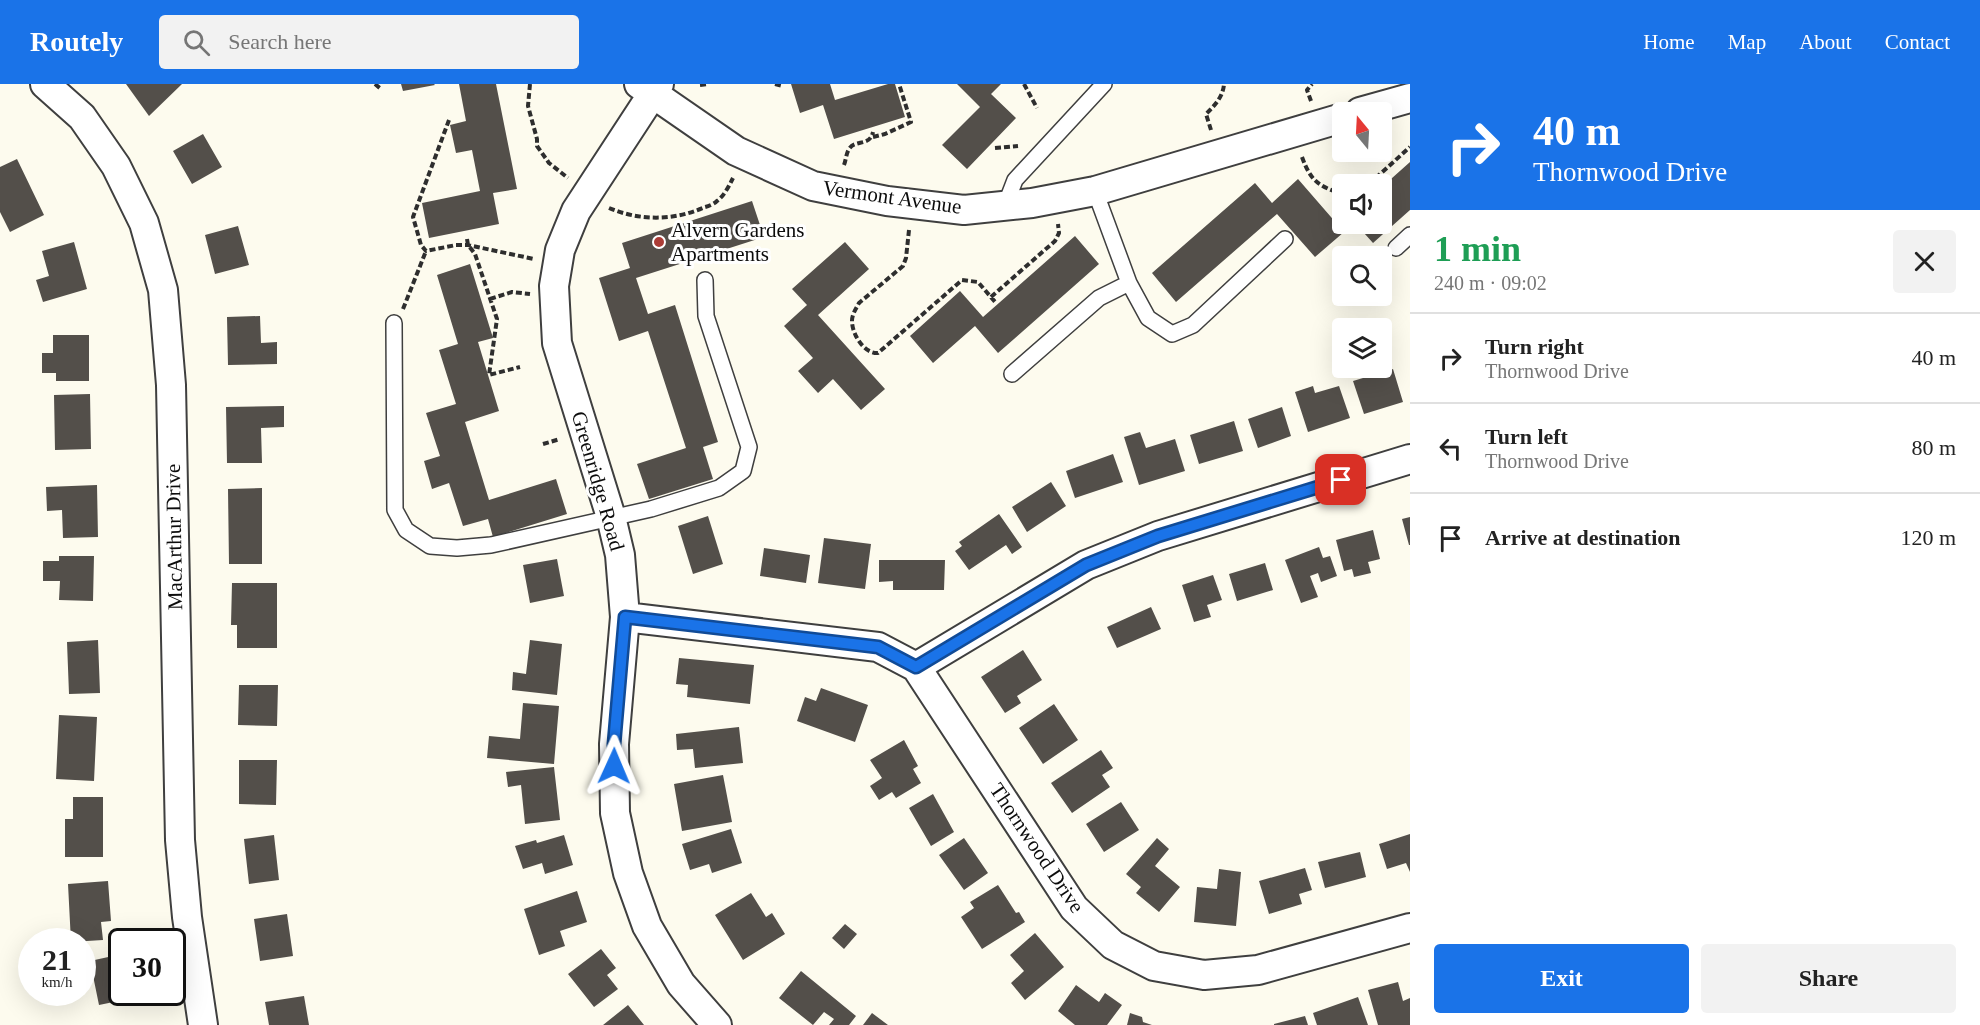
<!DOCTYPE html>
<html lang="en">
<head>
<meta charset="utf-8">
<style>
  :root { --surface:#fff; --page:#f2f2f2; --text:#222; --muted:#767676; --line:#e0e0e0; --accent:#1a73e8 }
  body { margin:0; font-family:"Times New Roman",serif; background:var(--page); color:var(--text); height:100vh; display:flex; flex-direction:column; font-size:22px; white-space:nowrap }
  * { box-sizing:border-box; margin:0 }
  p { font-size:20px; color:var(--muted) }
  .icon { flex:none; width:33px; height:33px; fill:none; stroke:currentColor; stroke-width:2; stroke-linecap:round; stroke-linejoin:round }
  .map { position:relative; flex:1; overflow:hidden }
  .sheet { display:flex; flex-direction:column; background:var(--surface); width:570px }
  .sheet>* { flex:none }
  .hud { background:#1a73e8; color:#fff; overflow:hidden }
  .needle { width:39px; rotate:342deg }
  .buttons { position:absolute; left:1332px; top:18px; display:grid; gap:12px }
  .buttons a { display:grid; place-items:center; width:60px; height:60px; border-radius:6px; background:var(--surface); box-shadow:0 6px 24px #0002; font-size:30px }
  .speed { position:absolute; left:18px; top:844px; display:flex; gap:12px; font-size:30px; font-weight:700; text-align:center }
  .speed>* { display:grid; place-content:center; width:78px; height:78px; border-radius:50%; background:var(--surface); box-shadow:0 6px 24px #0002; line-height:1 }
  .speed small { font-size:15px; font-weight:400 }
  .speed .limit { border:3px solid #111; border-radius:9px; background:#fff; color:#111 }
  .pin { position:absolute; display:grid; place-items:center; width:51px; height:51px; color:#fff; margin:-26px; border-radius:12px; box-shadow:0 3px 9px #0006 }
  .me { position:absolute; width:66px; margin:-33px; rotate:1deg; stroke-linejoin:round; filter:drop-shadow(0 0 4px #0008) }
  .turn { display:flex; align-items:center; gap:21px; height:126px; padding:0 24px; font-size:27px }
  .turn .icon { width:78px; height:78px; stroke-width:2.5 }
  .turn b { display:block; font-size:42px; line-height:51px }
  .round { display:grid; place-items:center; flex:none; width:63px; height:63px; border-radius:6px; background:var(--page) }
  .head { display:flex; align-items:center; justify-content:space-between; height:102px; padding:0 24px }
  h1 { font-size:36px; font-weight:700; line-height:45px; color:#1e9e55 }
  .primary-button { display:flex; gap:12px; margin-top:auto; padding:12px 24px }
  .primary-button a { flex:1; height:69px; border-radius:6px; background:var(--accent); color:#fff; font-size:24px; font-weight:700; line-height:69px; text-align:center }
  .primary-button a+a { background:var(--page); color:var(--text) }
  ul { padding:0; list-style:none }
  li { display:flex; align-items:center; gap:18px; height:90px; padding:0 24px; border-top:2px solid var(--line) }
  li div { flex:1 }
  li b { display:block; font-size:22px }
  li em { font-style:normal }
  header { display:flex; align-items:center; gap:36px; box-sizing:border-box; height:84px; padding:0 30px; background:var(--accent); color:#fff }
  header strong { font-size:28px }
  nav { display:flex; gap:33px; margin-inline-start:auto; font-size:21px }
  .search { width:420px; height:54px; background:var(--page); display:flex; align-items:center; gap:15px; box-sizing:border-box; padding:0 21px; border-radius:6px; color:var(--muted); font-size:22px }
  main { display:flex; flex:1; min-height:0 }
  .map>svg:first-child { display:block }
  .building { fill:#534f4a }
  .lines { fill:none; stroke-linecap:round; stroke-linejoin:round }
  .service-casing { stroke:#3f3f3f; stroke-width:18 }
  .minor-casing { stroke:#3f3f3f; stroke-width:32 }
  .path { stroke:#2e2e2e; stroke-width:4; stroke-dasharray:6 3; stroke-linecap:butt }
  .service { stroke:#fff; stroke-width:15 }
  .minor { stroke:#fff; stroke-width:28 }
  .route-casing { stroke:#114b97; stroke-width:15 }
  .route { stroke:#1a73e8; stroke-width:10 }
  .poi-dot { fill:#ab3c36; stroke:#fff; stroke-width:2 }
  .labels { text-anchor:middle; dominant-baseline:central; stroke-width:6; stroke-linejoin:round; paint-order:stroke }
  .street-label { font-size:21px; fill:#0c0c0c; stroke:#fff }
  .poi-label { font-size:21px; fill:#0c0c0c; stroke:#fff; text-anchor:start }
</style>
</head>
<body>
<header>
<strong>Routely</strong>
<div class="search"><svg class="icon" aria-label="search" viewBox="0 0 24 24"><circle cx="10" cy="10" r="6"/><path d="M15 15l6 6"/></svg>Search here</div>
<nav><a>Home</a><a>Map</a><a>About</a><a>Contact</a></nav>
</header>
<main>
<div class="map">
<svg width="1410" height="941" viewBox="0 0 1410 941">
  <rect width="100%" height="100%" fill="#fdfbee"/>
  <path class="building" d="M 126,0 L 182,0 L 149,32 Z
    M 401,0 L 434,0 L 435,1 L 403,7 Z
    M 459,0 L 496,0 L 517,105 L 493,109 L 499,140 L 429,154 L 422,119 L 480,107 L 472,66 L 456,69 L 450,41 L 466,37 Z
    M 791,0 L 830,0 L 835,16 L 888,0 L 895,0 L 905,33 L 834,55 L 823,21 L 800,29 Z
    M 957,0 L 1001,0 L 991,10 L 1016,34 L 967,85 L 942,61 L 980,23 Z
    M 203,50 L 222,83 L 192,100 L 173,67 Z
    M 17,75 L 44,131 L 10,148 L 0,128 L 0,83 Z
    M 1410,78 L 1410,126 L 1373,159 L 1356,140 L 1382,140 L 1382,103 Z
    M 1298,95 L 1344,148 L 1315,173 L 1277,130 L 1176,218 L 1152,189 L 1255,99 L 1272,119 Z
    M 752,117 L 764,153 L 636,194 L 648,230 L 675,221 L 718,358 L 703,363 L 713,395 L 649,415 L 637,380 L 686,364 L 648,247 L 619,257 L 599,194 L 630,184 L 622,159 Z
    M 238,142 L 249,181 L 215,190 L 205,151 Z
    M 1075,152 L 1099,180 L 998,269 L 975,242 L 933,279 L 910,252 L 960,207 L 983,233 Z
    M 74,158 L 87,205 L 43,218 L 36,196 L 49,192 L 42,167 Z
    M 845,158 L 869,185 L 818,231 L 885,305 L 861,326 L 833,295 L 818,309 L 798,287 L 813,274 L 784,242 L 807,221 L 792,205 Z
    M 470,180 L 493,254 L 478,258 L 499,327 L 465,338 L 489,416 L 556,395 L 567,430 L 493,453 L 488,435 L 463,442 L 449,399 L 432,405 L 424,377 L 440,372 L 426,329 L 456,320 L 439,266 L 458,260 L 437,191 Z
    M 260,232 L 261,259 L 277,258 L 277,280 L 228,281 L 227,233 Z
    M 53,251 L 89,251 L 89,297 L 56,297 L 56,289 L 42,289 L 42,269 L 53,269 Z
    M 1393,285 L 1403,318 L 1364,330 L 1353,297 Z
    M 1313,302 L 1315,309 L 1339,302 L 1350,334 L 1308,348 L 1295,308 Z
    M 90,310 L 91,365 L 55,366 L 54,311 Z
    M 284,322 L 284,343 L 261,344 L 262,379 L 227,379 L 226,323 Z
    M 1282,323 L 1291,352 L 1258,364 L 1248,335 Z
    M 1234,337 L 1243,367 L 1199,380 L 1190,351 Z
    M 1140,348 L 1146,364 L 1175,355 L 1185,387 L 1139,401 L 1124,353 Z
    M 1113,370 L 1123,398 L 1075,414 L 1066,387 Z
    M 1051,398 L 1066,422 L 1027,448 L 1012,423 Z
    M 97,401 L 98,453 L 63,454 L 62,426 L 47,427 L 46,403 Z
    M 262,404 L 262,480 L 229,480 L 228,405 Z
    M 999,430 L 1022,463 L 1012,470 L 1006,461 L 969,486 L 955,467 L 962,462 L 959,458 Z
    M 708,432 L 723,480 L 693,490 L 678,442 Z
    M 1410,433 L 1410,461 L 1409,461 L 1402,435 Z
    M 1373,446 L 1380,475 L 1368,478 L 1371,489 L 1354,493 L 1352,485 L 1344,487 L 1336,456 Z
    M 824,454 L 871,460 L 865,505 L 818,499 Z
    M 1319,463 L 1323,474 L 1330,472 L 1337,492 L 1321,498 L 1318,489 L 1310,492 L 1318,513 L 1301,519 L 1285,476 Z
    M 764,464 L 810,471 L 806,499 L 760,492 Z
    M 59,472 L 94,472 L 93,517 L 59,516 L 60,497 L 43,497 L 43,477 L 59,477 Z
    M 557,475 L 564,512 L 530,519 L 523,481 Z
    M 879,476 L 945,476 L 944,506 L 893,506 L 893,497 L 879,498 Z
    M 1265,479 L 1273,506 L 1237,517 L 1229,490 Z
    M 1213,491 L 1222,516 L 1207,521 L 1211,533 L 1194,538 L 1182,501 Z
    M 232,499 L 277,499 L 277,564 L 237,564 L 237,541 L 231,541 Z
    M 1151,523 L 1161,545 L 1117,564 L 1107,543 Z
    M 98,556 L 100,609 L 69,610 L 67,558 Z
    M 530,556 L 562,560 L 557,611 L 512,606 L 513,588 L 526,590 Z
    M 1023,566 L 1042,596 L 1017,612 L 1021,619 L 1005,629 L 981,593 Z
    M 679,574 L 754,581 L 750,620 L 687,613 L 688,601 L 676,600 Z
    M 239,601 L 278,601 L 277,642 L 238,641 Z
    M 821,604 L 868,621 L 855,658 L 797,637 L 805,613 L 816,617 Z
    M 523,619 L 559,622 L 554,680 L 487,674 L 489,652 L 520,655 Z
    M 1054,620 L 1078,656 L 1043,680 L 1019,644 Z
    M 59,631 L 97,633 L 94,697 L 56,695 Z
    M 739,643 L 743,679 L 695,684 L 693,665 L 677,666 L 676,650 Z
    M 904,656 L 918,682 L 913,685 L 921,699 L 896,714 L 892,708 L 879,716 L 870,702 L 882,694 L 870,676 Z
    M 1101,666 L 1113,684 L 1102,691 L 1110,703 L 1072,729 L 1051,699 Z
    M 239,676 L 277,676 L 276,721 L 239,720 Z
    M 554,683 L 560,736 L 525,740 L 521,701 L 508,703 L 506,688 Z
    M 723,691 L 732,738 L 682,747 L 674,700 Z
    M 933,710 L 954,748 L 931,762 L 909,724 Z
    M 73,713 L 103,713 L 103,773 L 65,773 L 65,735 L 73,735 Z
    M 1121,718 L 1139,746 L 1104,768 L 1086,740 Z
    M 731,745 L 742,779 L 712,789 L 709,780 L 690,786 L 682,760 Z
    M 1410,750 L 1410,788 L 1406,779 L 1387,785 L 1379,760 Z
    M 274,751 L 279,796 L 249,800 L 244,755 Z
    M 564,751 L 573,781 L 545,790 L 542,779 L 523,785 L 515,762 L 536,756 L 537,759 Z
    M 964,754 L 988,789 L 964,806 L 939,771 Z
    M 1157,754 L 1169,765 L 1155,782 L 1180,803 L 1159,828 L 1136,809 L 1141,803 L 1126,790 Z
    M 1360,768 L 1366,793 L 1325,804 L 1318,778 Z
    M 1305,784 L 1312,806 L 1299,810 L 1302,820 L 1269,830 L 1259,797 Z
    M 1219,785 L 1241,788 L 1236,842 L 1194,838 L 1197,803 L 1217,805 Z
    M 108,797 L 111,837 L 101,838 L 103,856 L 71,858 L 68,800 Z
    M 998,801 L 1016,829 L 1019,828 L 1025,838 L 982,865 L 961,833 L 974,824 L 970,818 Z
    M 577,807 L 587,838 L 560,847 L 565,862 L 539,871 L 524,825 Z
    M 751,809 L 766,833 L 772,829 L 785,850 L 743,876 L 715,831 Z
    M 287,830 L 293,872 L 260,877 L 254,835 Z
    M 845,840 L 857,850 L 844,865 L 832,854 Z
    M 1035,849 L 1064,883 L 1025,916 L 1011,899 L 1024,887 L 1010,871 Z
    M 601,865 L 616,884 L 607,891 L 618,905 L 594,923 L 568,890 Z
    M 122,870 L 122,909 L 132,909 L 133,914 L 99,921 L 90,877 Z
    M 801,887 L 856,932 L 849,941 L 829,941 L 834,935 L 824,928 L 813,941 L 779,914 Z
    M 1398,898 L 1403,917 L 1410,914 L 1410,941 L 1378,941 L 1368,906 Z
    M 1076,901 L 1099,918 L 1105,909 L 1122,921 L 1107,941 L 1075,941 L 1058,927 Z
    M 304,912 L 309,941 L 269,941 L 265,918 Z
    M 1358,913 L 1368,941 L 1317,941 L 1313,929 Z
    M 628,921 L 644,941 L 603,941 Z
    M 872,929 L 888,941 L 863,941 Z
    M 1130,929 L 1142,933 L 1143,938 L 1152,941 L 1127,941 Z
    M 1305,932 L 1308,941 L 1274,941 L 1274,940 Z"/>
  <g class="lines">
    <defs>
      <path id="service" d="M 1095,107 L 1129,199 L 1148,234 L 1172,250 L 1193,241 L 1285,155
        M 1005,122 L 1015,96 L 1104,0
        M 1396,164 L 1410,151
        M 394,239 L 395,426 L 406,446 L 430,462 L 457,464 L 491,461 L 651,425 L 719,404 L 743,387 L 749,363 L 706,232 L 705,196
        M 1012,290 L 1099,214 L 1129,199"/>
      <path id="minor" d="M 45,0 L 82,33 L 116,82 L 144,139 L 163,206 L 171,301 L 180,756 L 187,833 L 203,941
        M 639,0 L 736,67 L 813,102 L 887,117 L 964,126 L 1032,119 L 1095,107 L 1342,34
        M 659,0 L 576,127 L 560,166 L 554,202 L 557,259 L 611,433 L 620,471 L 625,533 L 614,660 L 615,729 L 628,789 L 647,842 L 681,900 L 717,941
        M 1360,28 L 1410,14
        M 625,533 L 878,563 L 916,583 L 1074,824 L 1113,861 L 1154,882 L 1204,891 L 1258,886 L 1410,844
        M 916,583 L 1086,481 L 1158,452 L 1410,375"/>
    </defs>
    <use href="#service" class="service-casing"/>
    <use href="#minor" class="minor-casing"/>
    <path class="path" d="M 375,0 L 381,5
      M 530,0 L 528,22 L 537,55 L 537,62 L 549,79 L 568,94
      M 775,0 L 783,2
      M 1024,0 L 1037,24
      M 700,1 L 708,0
      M 1311,17 L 1307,6 L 1312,0
      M 449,36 L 413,133 L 421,161 L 426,167 L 456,161 L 468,161 L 534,175
      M 1211,46 L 1206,30 C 1215,21 1223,13 1224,0
      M 873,53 L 885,50 L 911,38 L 899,0
      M 995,64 L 1018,62
      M 1302,73 C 1311,98 1319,102 1342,110
      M 844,81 C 846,76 846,70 849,65 C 855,55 870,63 873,48
      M 1369,100 L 1410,63
      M 609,124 C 640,137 674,137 705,123 C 709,122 714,120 717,117 C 724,112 729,102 733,94
      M 909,146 L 906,174 L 903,182 L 859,219 C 856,225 852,230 852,237 C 852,250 864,270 878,269 L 962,196 L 978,198 L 996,219
      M 467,155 L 468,161 L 475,170 L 497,235 L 489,291 L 520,283
      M 991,213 L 1055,157 L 1059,149 L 1058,140
      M 490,215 L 512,208 L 530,210
      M 403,225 L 426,167
      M 543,360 L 560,355"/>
    <use href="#service" class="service"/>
    <use href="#minor" class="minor"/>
  </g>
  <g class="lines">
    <defs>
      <path id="route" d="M 614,682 L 614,660 L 625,533 L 878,563 L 916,583 L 1086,481 L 1158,452 L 1341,396"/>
    </defs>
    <use href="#route" class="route-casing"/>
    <use href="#route" class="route"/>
  </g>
  <circle class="poi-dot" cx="659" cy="158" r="6"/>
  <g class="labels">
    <g class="street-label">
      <text transform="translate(892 113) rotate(8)">Vermont Avenue</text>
      <text transform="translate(598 397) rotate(74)">Greenridge Road</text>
      <text transform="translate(174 453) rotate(-91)">MacArthur Drive</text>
      <text transform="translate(1037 764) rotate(56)">Thornwood Drive</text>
    </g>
    <g class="poi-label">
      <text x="671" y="146">Alvern Gardens<tspan x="671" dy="24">Apartments</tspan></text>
    </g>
  </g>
</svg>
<div class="buttons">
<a><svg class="needle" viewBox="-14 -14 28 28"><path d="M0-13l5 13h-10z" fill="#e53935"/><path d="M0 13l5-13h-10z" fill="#767676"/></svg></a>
<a><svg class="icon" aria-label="sound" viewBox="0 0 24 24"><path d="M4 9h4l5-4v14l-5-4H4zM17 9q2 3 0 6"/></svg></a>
<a><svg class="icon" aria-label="search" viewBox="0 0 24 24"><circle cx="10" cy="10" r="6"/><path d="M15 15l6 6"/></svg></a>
<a><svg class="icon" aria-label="layers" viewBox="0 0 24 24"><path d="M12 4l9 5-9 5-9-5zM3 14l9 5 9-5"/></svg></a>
</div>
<div class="speed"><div>21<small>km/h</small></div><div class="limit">30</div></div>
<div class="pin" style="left:1341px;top:396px;background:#d93025"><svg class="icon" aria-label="arrive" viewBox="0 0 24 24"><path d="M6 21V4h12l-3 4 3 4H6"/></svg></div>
<svg class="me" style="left:614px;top:682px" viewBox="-20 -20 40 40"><path d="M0-17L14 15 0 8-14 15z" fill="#1a73e8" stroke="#fff" stroke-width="4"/></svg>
</div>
<section class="sheet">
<div class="hud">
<div class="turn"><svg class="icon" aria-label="right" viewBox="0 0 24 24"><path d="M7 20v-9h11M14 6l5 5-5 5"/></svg><div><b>40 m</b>Thornwood Drive</div></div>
</div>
<div class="head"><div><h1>1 min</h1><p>240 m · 09:02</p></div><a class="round"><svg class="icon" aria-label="close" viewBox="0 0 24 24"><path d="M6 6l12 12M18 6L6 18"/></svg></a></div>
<ul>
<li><svg class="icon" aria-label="right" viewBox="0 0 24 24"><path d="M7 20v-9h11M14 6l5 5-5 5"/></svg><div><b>Turn right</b><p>Thornwood Drive</p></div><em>40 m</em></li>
<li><svg class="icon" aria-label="left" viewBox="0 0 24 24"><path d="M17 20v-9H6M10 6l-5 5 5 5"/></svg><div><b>Turn left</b><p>Thornwood Drive</p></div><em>80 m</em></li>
<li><svg class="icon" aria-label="arrive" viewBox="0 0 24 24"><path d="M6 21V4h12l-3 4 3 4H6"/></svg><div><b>Arrive at destination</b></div><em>120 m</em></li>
</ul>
<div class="primary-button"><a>Exit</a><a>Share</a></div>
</section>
</main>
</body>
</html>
